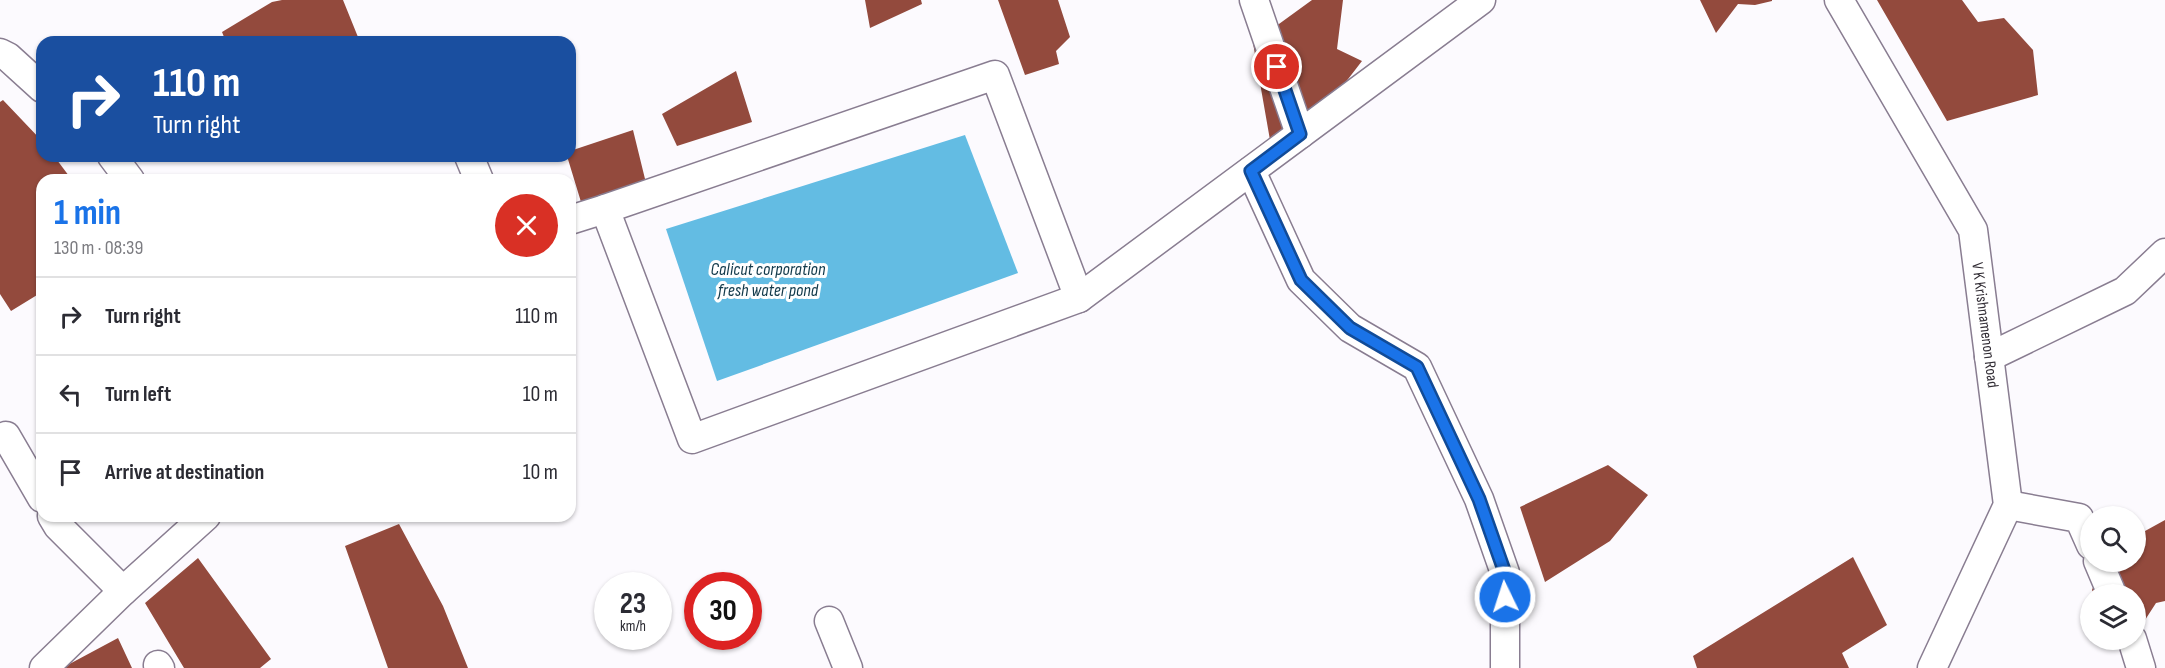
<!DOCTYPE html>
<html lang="en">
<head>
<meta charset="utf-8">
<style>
  :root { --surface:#fff; --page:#f7f7f7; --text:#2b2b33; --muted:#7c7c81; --line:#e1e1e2; --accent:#1a73e8 }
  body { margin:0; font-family:"Sofia Sans Condensed",sans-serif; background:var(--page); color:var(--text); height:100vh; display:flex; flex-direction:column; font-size:22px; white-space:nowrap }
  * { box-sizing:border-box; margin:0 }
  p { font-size:20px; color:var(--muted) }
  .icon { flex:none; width:33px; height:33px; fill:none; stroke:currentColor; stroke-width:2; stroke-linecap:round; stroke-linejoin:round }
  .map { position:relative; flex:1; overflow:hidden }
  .sheet { position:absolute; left:36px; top:174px; width:540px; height:348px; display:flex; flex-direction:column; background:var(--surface); border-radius:18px; box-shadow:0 2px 4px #0004 }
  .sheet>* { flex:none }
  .banner { position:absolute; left:36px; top:36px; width:540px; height:126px; border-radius:18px; box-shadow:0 2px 4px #0004; background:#1a4fa0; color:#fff; overflow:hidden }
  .tools { position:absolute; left:2080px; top:506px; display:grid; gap:12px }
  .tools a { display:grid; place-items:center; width:66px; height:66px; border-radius:50%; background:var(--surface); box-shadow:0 2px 4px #0004; font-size:30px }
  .speed { position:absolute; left:594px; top:572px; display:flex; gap:12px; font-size:30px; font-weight:700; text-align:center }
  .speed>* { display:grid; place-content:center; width:78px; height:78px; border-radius:50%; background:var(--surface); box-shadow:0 2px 4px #0004; line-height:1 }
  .speed small { font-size:15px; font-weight:400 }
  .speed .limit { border:9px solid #d22; background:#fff; color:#111 }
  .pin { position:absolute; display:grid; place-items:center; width:51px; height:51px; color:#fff; margin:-26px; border:3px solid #fff; border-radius:50%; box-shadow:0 2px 6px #0007 }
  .me { position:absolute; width:66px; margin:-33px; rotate:356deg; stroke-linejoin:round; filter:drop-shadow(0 0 4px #0008) }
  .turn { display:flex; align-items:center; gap:21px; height:126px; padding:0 18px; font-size:27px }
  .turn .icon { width:78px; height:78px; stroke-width:2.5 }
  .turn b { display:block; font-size:42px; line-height:51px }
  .round { display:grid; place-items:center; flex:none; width:63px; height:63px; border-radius:32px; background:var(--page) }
  .overview { display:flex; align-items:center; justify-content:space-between; height:102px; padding:0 18px }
  h1 { font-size:36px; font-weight:700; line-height:45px; color:var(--accent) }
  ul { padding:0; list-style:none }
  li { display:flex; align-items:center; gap:18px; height:78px; padding:0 18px; border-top:2px solid var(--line) }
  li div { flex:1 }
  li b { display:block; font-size:22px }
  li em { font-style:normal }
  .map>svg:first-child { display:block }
  .water { fill:#63bce3 }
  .building { fill:#934a3d }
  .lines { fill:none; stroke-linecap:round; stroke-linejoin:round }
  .street-casing { stroke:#897d91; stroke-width:31 }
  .street { stroke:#fff; stroke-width:28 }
  .route-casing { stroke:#114b97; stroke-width:15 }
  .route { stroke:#1a73e8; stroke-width:10 }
  .labels { text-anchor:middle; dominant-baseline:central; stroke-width:6; stroke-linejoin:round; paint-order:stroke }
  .street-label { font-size:16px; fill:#322d35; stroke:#fff }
  .water-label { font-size:18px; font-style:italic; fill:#11394a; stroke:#fff }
</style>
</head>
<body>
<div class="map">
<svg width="2165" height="668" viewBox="0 0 2165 668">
  <rect width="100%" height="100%" fill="#fcfafe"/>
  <path class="water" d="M 965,135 L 1018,273 L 717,381 L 666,229 Z"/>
  <path class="building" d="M 282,0 L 343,0 L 360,42 L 226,42 L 222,32 L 272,2 Z
    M 865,0 L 921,0 L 922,4 L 870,28 Z
    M 998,0 L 1058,0 L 1070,37 L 1056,51 L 1059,64 L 1025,75 Z
    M 1312,0 L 1343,0 L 1337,49 L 1362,61 L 1335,96 L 1270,140 L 1253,43 Z
    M 1700,0 L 1772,0 L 1772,1 L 1755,5 L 1738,4 L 1716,33 Z
    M 1877,0 L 1962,0 L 1978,22 L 2004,18 L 2033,50 L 2038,95 L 1947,121 Z
    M 736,71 L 752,122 L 677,146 L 662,114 Z
    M 3,100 L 42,141 L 42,156 L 54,156 L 72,180 L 42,180 L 42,292 L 11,311 L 0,294 L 0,102 Z
    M 633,130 L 646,183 L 581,202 L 567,156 L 570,156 L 570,151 Z
    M 1608,465 L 1648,495 L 1610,541 L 1545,582 L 1520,507 Z
    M 2165,520 L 2165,601 L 2156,603 L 2136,634 L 2136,594 L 2094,594 L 2092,590 L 2103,561 L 2136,561 L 2136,536 Z
    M 399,524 L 443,606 L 468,668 L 388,668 L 345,546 Z
    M 1853,557 L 1887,625 L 1842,653 L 1849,668 L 1697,668 L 1693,656 Z
    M 198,558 L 271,659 L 260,668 L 184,668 L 145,603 Z
    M 118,638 L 132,668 L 62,668 Z"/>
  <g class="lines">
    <defs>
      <g id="street">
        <path d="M 1254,0 L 1300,134"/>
        <path id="s1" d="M 1839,0 L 1973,230 L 2008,505 L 1932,668"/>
        <path d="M 0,53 L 8,57 L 42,88"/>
        <path d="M 112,156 L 130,180"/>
        <path d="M 469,156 L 479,180"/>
        <path d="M 1251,171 L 1301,280 L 1350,328 L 1417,367 L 1479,499 L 1505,573 L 1505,668"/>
        <path d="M 605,209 L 995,75 L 1079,298"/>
        <path d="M 570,220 L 605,209 L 692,439 L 1079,298 L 1481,0"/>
        <path d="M 1989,357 L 2125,291 L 2165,253"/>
        <path d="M 6,436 L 42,498"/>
        <path d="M 2008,505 L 2079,518 L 2091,545"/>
        <path d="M 2098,561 L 2112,594"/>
        <path d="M 123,591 L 206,516"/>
        <path d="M 829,621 L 848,668"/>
        <path d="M 2132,639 L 2141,668"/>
        <path d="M 158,665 L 160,668"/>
        <path d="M 44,668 L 123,591 L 58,526 L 52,516"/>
      </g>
    </defs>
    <use href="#street" class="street-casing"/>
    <use href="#street" class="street"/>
  </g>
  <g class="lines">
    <defs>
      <path id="route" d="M 1277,67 L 1300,134 L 1251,171 L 1301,280 L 1350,328 L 1417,367 L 1479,499 L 1505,573 L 1505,597"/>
    </defs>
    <use href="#route" class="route-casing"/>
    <use href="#route" class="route"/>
  </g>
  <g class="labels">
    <g class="street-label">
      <text stroke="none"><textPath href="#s1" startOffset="362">V K Krishnamenon Road</textPath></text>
    </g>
    <g class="water-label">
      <text x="768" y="269">Calicut corporation<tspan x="768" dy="21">fresh water pond</tspan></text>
    </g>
  </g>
</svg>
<div class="tools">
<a><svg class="icon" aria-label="search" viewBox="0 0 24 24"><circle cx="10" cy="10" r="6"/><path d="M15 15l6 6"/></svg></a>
<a><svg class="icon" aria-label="layers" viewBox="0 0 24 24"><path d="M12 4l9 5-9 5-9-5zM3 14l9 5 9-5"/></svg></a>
</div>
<div class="speed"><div>23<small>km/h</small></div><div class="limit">30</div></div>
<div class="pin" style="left:1277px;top:67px;background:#d93025"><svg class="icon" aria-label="arrive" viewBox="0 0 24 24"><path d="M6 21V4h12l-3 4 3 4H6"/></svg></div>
<svg class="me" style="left:1505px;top:597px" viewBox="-20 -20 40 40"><circle r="17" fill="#1a73e8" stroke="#fff" stroke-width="3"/><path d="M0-11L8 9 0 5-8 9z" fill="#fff"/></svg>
<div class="banner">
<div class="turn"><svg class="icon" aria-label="right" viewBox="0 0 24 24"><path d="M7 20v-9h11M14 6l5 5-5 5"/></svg><div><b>110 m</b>Turn right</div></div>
</div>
<section class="sheet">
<div class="overview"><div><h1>1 min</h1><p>130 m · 08:39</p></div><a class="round" style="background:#d93025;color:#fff"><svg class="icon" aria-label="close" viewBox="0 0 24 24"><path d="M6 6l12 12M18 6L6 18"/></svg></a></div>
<ul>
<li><svg class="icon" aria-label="right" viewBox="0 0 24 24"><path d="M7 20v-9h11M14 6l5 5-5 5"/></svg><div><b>Turn right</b></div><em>110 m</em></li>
<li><svg class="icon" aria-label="left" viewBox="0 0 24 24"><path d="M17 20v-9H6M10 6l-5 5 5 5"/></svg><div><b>Turn left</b></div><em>10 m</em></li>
<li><svg class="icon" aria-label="arrive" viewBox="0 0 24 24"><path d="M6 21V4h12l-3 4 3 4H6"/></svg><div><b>Arrive at destination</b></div><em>10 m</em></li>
</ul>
</section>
</div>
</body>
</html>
